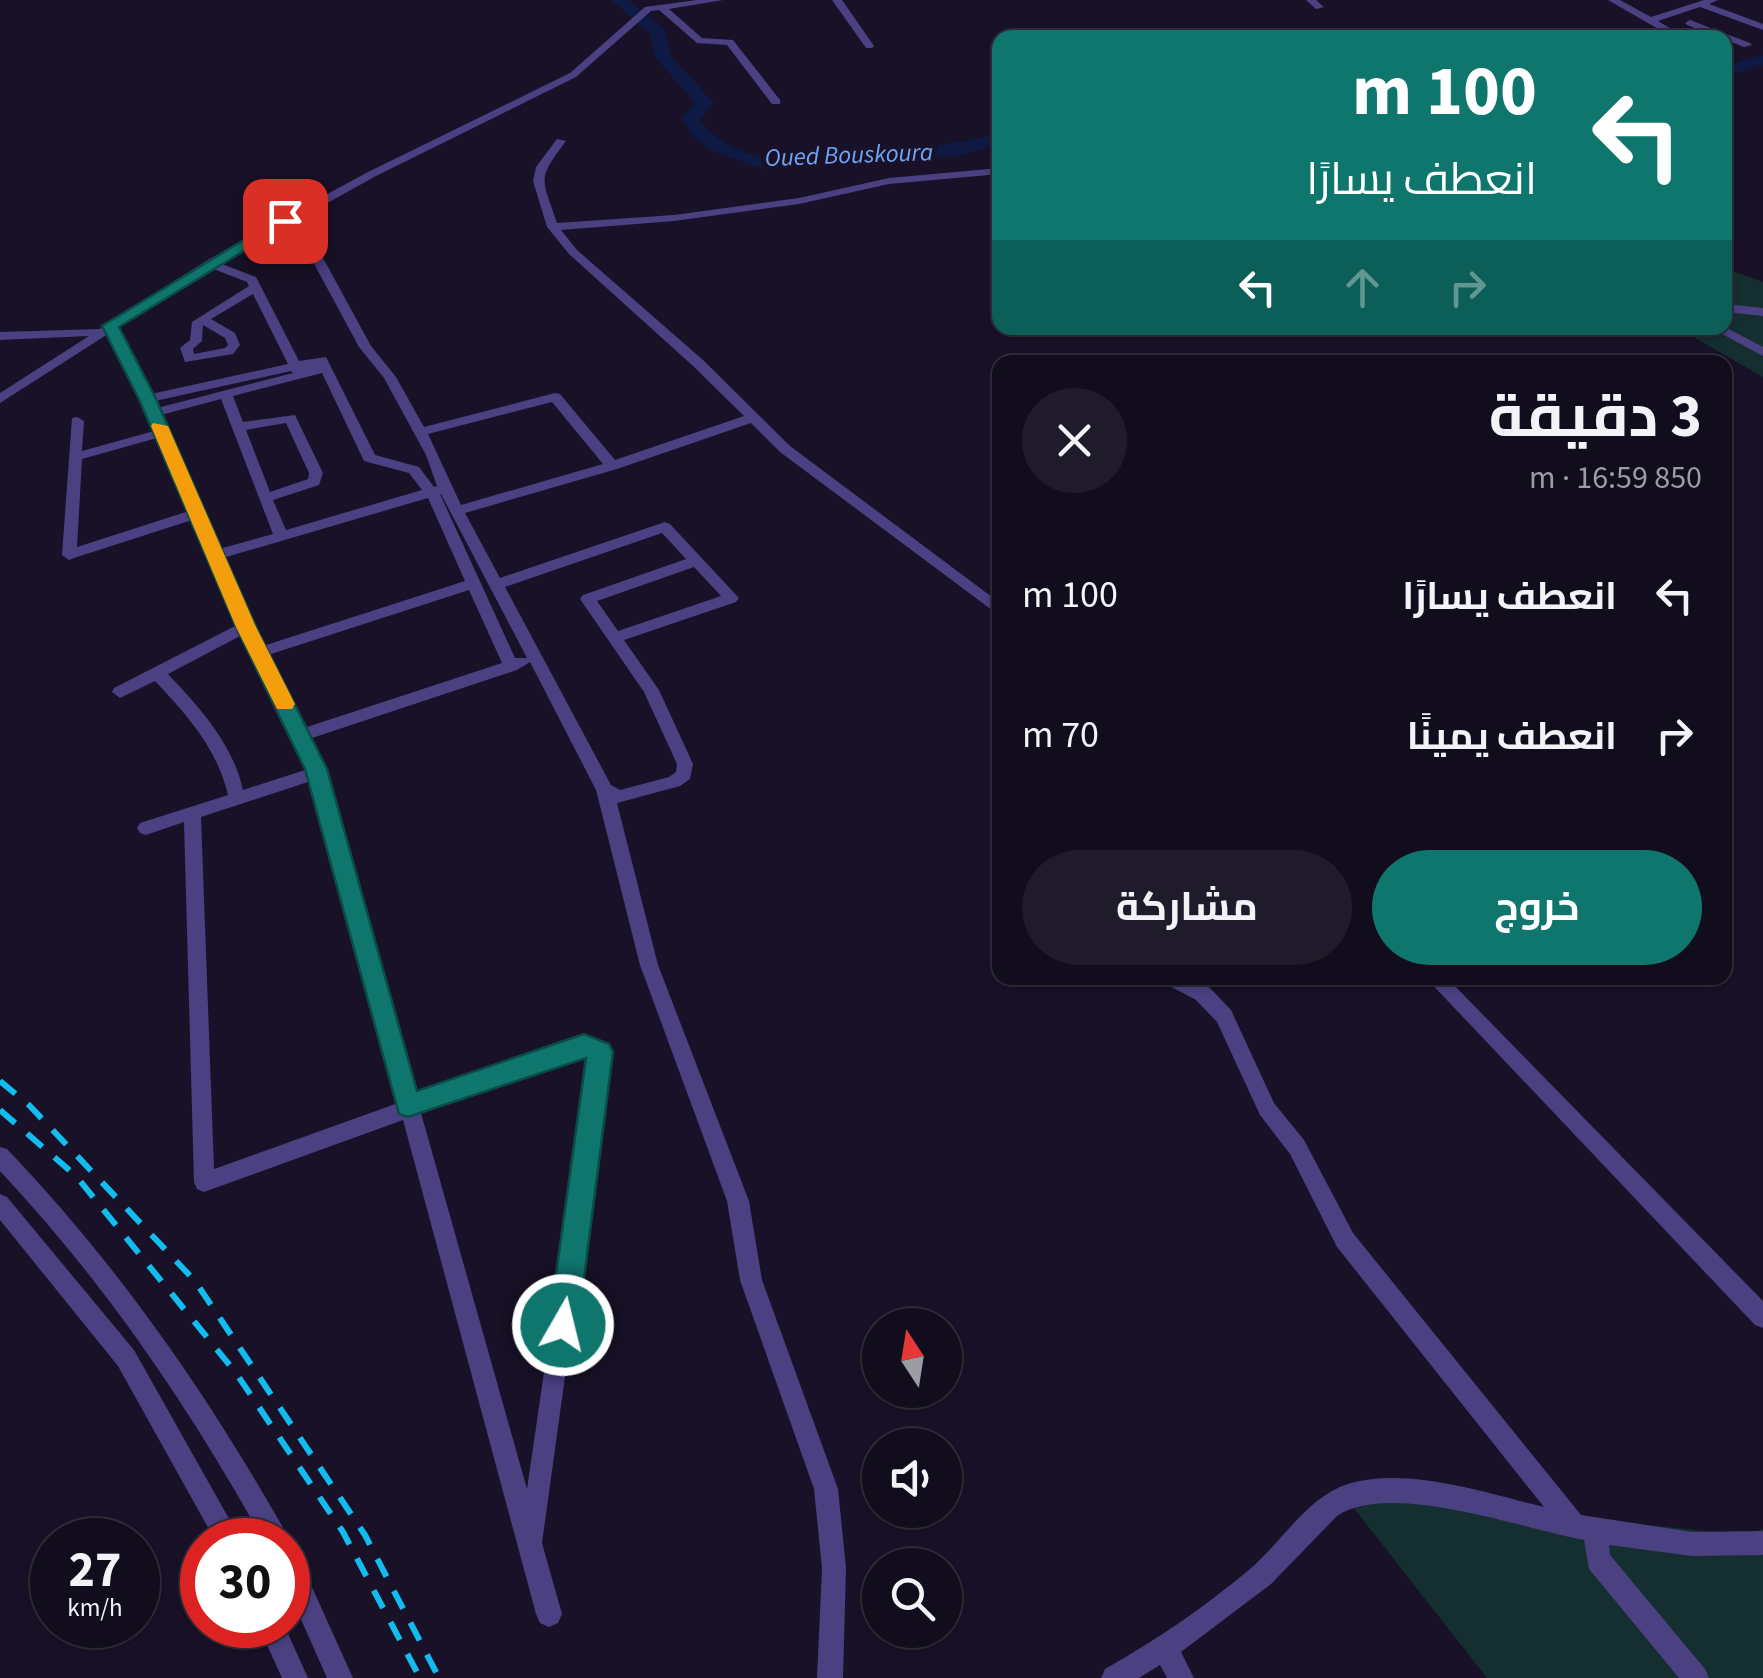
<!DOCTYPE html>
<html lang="ar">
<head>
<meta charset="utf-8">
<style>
  :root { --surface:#120d1d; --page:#1f1b2a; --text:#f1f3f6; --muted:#9c9ca4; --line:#312d3b; --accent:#0f766e }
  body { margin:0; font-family:"Source Sans 3",Cairo,sans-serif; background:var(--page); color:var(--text); direction:rtl; height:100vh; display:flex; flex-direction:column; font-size:38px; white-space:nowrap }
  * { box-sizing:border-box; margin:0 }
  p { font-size:32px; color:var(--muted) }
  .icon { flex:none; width:55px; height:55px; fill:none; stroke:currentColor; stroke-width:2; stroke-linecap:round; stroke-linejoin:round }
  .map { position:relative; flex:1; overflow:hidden; direction:ltr }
  .details { position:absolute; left:992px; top:355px; width:740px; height:630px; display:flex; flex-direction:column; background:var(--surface); border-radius:20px; box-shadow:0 2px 8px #0004,0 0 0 2px var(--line); direction:rtl }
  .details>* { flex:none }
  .banner { position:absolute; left:992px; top:30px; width:740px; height:305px; border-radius:20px; box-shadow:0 2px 8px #0004,0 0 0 2px var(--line); direction:rtl; background:#0f766e; color:#fff; overflow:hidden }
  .needle { width:65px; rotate:348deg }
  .fabs { position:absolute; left:862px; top:1308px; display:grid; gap:20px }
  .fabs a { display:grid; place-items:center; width:100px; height:100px; border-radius:50%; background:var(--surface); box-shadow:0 2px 8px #0004,0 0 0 2px var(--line); font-size:50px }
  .speed { position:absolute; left:30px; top:1518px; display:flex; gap:20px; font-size:50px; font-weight:700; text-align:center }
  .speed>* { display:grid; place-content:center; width:130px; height:130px; border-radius:50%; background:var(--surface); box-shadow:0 2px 8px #0004,0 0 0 2px var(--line); line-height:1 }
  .speed small { font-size:25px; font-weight:400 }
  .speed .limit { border:15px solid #d22; background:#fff; color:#111 }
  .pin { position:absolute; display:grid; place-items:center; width:85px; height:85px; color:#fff; margin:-42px; border-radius:20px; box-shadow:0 5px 15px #0006 }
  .me { position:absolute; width:110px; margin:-55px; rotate:8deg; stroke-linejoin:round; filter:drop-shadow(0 0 8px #0008) }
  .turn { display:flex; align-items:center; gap:35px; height:210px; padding:0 30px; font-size:45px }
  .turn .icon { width:130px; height:130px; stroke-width:2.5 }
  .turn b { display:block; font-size:70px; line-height:85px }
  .lanes { display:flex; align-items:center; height:95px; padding:0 30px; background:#0003; justify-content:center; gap:50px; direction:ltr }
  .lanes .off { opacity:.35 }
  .round { display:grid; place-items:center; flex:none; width:105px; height:105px; border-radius:52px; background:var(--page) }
  .headline { display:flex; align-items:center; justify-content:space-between; height:170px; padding:0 30px }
  h1 { font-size:60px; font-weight:700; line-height:75px }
  .primary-button { display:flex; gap:20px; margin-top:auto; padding:20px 30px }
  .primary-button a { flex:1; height:115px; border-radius:60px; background:var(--accent); color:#fff; font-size:40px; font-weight:700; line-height:115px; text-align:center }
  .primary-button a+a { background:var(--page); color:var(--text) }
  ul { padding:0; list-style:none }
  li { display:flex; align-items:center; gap:30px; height:140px; padding:0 30px }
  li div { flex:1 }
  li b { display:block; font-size:38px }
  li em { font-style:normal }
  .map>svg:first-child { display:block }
  .green { fill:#152e30 }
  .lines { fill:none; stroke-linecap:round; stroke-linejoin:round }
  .river { fill:#0e1a43; fill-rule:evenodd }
  .minor { fill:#4b4082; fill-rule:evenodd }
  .rail-far1 { stroke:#13bcef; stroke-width:5; stroke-dasharray:15 12; stroke-linecap:butt }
  .rail { stroke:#13bcef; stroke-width:6; stroke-dasharray:20 16; stroke-linecap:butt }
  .route { fill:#0f766e; stroke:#0a4d48; stroke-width:2.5 }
  .slow { fill:#f59e0b }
  .labels { text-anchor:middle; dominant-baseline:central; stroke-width:10; stroke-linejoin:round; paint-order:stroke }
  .far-water-label { font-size:25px; font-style:italic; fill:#6fa5f5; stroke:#181127 }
</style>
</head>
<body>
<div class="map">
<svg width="1763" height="1678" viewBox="0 0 1763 1678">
  <rect width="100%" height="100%" fill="#181127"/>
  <path class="green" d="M 1725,268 L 1763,282 L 1763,377 L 1678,328 L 1725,328 Z
    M 1342,1493 L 1744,1535 L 1763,1529 L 1763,1678 L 1487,1678 Z"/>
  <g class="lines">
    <path class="river" d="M 611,0 L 629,0 L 664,29 L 672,57 L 714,103 L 700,119 C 712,140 747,157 771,158 C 837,161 937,149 1000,133 L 1000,144 L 960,155 L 766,170 L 713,151 L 693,137 L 682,118 L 695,103 L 656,58 L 650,34 Z
      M 1763,55 L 1763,65 L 1725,76 L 1725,66 Z"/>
    <path class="minor" d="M 697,0 L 723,0 L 669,9 L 702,38 L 733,40 L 780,100 L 780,104 L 772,104 L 727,45 L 697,43 L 659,10 L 651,11 L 576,77 L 376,176 L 293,222 L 316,245 L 371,346 L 396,377 L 424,427 L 555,393 L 560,394 L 615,460 L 744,416 L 693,366 L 569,254 L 547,227 L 533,181 L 536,167 L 557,139 L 566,141 C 536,181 542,177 557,223 L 674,215 L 799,198 L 889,178 L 1000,168 L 1000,174 L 889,184 L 799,204 L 674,221 L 561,230 L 577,250 L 703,360 L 790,446 L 1000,603 L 1000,616 L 780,452 L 751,423 L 617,469 L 465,513 L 500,578 L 665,522 L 670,524 L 739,598 L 736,602 L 624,640 L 659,690 L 693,764 L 690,779 L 680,786 L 617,803 L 658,965 L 749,1201 L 762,1280 L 838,1489 L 846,1568 L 843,1678 L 817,1678 L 822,1568 L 814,1489 L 740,1280 L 727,1201 L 640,965 L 596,790 L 530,662 L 517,670 L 309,739 L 324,769 L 416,1096 L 584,1037 L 607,1046 L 610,1052 L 542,1543 L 562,1614 L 558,1623 L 549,1627 L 540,1623 L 536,1614 L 403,1120 L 204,1192 L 197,1189 L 194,1182 L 184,822 L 146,835 L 140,833 L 137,828 L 140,823 L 228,795 C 217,748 187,715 155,681 L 120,698 L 112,692 L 114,688 L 237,625 L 192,520 L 74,558 L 69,560 L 62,555 L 72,418 L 77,417 L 84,421 L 82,451 L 154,431 L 108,334 L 0,403 L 0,393 L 89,336 L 0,340 L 0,332 L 100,329 L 106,322 L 111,322 L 206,261 L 281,219 L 368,172 L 570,73 L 645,7 ZM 284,227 L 305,247 L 359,347 L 384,378 L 426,455 L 437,486 L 434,487 L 419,467 L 375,455 L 326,357 L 299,361 L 256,277 L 219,263 ZM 211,268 L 247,282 L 249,286 L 192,322 L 190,340 L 180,348 L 185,362 L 233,354 L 240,345 L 235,333 L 211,319 L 253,294 L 288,364 L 151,394 L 118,328 ZM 203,325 L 225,338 L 228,345 L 225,348 L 194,354 L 193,349 L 202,341 ZM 291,371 L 293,373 L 157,408 L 155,401 ZM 322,373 L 364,461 L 409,473 L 422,490 L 286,530 L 273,500 L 319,485 L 323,473 L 295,415 L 243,422 L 233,396 ZM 221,399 L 273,534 L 219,549 L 161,415 ZM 552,402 L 603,464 L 461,505 L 428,434 ZM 286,423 L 309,473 L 308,479 L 270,492 L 246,430 ZM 157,438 L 189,511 L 77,547 L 82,459 ZM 440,494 L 441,494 L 527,658 L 515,658 ZM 428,498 L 465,581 L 263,646 L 223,558 ZM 662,533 L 686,559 L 583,595 L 580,599 L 644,692 L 677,764 L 676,772 L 669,777 L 620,790 L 611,785 L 505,587 ZM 694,567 L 721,596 L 618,631 L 597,601 ZM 469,590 L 502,663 L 304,728 L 268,655 ZM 242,635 L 308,769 L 243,790 C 233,744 200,708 168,674 ZM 311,781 L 398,1103 L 214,1169 L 201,817 ZM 583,1054 L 590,1056 L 527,1489 L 421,1113 Z
      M 832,0 L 842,0 L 874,46 L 872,48 L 866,48 Z
      M 1306,0 L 1316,0 L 1324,7 L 1316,9 Z
      M 1608,0 L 1620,0 L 1651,17 L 1704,0 L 1718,0 L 1709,4 L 1763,24 L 1763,30 L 1700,7 L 1658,21 L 1686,38 L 1674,38 Z
      M 1690,20 L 1750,43 L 1752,45 L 1744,47 L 1687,25 L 1685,23 Z
      M 1725,304 L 1763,308 L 1763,316 L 1725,312 Z
      M 1725,327 L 1763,347 L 1763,356 L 1711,328 Z
      M 1164,978 L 1189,978 L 1210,988 L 1231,1010 L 1274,1103 L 1304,1140 L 1353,1233 L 1581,1515 L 1692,1532 L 1763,1531 L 1763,1555 L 1692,1556 L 1609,1545 L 1610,1555 L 1705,1669 L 1709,1678 L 1679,1678 L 1589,1569 L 1584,1540 C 1524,1529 1389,1480 1337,1516 L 1271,1584 L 1181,1652 L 1194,1678 L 1167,1678 L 1160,1665 L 1139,1678 L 1101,1678 L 1105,1669 C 1156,1640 1205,1607 1250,1569 C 1282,1542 1307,1497 1348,1484 C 1406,1466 1486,1493 1544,1507 L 1337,1247 L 1290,1154 L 1260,1115 L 1217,1022 L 1196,1000 L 1166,984 Z
      M 1426,978 L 1447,978 L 1763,1301 L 1763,1328 L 1755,1325 Z
      M 0,1147 L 7,1149 C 118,1265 206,1392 285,1531 L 288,1540 L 288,1542 L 263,1540 C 189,1406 104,1282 0,1171 Z
      M 0,1194 L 7,1197 L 134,1350 L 241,1540 L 215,1540 L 118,1366 L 0,1220 Z
      M 288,1551 L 297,1554 L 353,1678 L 327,1678 L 288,1590 Z
      M 258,1625 L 284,1625 L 308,1678 L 282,1678 Z"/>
    <path class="rail-far1" d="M 0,1081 L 3,1084"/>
    <path class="rail" d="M 0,1081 L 29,1105 L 195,1281 L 365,1535 L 439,1678
      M 0,1110 L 76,1176 L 236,1373 L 343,1532 L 420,1678"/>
  </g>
  <path class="route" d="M 280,218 L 293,221 L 119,327 L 156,399 L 256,627 L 327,769 L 417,1091 L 584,1034 L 609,1044 L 613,1052 L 578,1325 L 574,1335 L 563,1339 L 553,1335 L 549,1325 L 586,1058 L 408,1117 L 399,1114 L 305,769 L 236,627 L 139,399 L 102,326 Z"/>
  <path class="slow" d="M 153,423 L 168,426 L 256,627 L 295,704 L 292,709 L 277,709 L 236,627 L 151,426 Z"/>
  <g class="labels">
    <g class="far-water-label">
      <text transform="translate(849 155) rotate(-2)">Oued Bouskoura</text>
    </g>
  </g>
</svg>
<div class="fabs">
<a><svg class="needle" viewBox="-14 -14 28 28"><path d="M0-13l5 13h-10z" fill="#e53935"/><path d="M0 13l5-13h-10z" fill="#9c9ca4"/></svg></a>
<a><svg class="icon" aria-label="sound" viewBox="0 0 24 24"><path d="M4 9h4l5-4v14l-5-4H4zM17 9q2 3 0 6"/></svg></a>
<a><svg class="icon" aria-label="search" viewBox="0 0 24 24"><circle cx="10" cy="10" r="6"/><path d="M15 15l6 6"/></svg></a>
</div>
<div class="speed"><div>27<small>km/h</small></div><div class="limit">30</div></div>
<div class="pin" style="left:285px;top:221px;background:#d93025"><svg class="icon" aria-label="arrive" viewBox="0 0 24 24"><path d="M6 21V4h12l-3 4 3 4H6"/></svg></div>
<svg class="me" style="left:563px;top:1325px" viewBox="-20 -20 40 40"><circle r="17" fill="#0f766e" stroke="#fff" stroke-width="3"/><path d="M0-11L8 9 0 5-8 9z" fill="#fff"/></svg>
<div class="banner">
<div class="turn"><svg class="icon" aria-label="left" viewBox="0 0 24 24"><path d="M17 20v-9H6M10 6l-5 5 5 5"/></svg><div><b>100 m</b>انعطف يسارًا</div></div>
<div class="lanes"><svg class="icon" aria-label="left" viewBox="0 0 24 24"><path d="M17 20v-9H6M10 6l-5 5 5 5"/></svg><svg class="icon off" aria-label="ahead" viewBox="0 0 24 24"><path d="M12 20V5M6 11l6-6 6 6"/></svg><svg class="icon off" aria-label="right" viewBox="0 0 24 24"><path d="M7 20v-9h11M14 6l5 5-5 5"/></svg></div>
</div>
<section class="details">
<div class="headline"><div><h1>3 دقيقة</h1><p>850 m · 16:59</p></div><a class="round"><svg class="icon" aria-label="close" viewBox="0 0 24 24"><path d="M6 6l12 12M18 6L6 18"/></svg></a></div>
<ul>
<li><svg class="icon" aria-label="left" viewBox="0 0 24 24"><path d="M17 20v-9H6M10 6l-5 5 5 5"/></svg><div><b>انعطف يسارًا</b></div><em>100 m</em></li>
<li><svg class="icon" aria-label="right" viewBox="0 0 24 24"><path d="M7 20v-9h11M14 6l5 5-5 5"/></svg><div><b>انعطف يمينًا</b></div><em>70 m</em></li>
</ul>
<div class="primary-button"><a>خروج</a><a>مشاركة</a></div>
</section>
</div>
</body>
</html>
